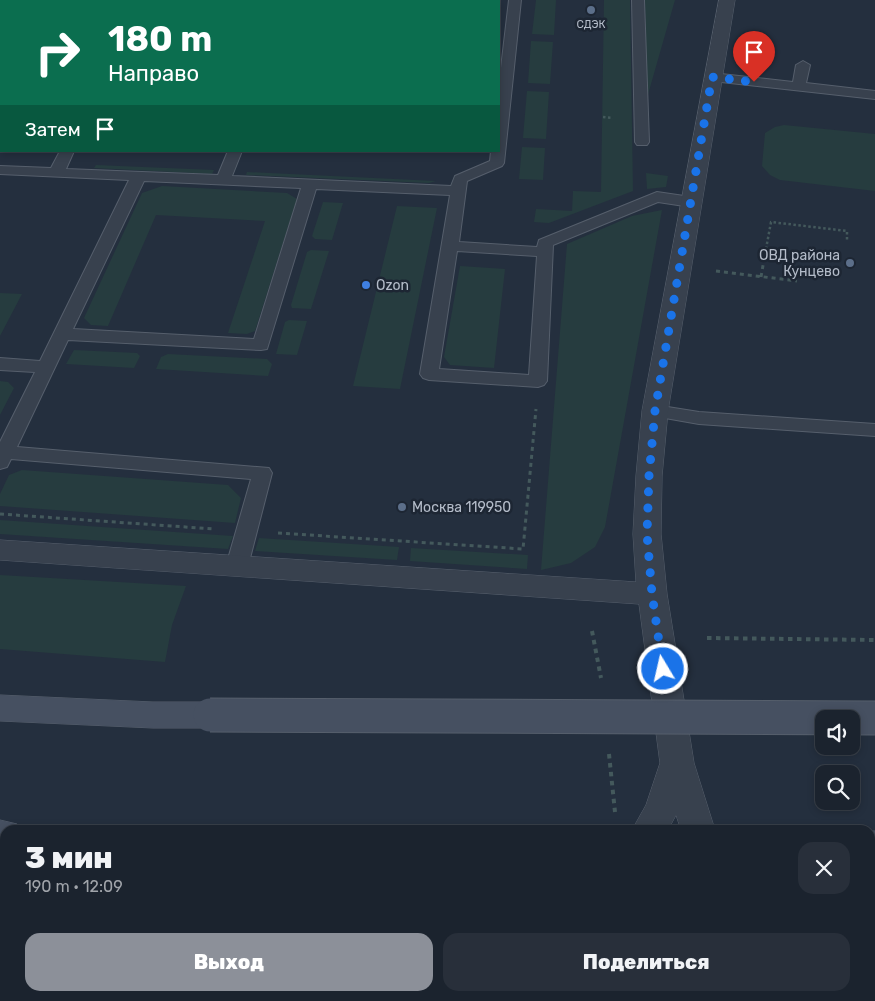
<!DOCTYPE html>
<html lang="ru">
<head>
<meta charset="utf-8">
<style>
  :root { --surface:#1b232e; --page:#282f3a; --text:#f1f3f6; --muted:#a0a4aa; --line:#39404a; --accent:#8c9099 }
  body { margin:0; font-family:Rubik,sans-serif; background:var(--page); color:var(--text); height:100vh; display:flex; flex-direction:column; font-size:19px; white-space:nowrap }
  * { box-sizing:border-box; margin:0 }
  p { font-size:16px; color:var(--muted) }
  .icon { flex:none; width:28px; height:28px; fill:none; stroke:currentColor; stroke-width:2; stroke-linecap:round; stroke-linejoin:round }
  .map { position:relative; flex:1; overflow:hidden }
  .details { position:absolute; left:0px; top:825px; width:875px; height:176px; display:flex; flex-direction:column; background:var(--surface); border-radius:15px 15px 0 0; box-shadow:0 2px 8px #0003,0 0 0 1px var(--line) }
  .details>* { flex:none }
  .banner { position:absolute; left:0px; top:0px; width:500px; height:152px; box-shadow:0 2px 8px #0003,0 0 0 1px var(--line); background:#0b6e4f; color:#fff; overflow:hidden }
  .tools { position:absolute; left:815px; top:710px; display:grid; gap:10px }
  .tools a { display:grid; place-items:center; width:45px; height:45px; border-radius:10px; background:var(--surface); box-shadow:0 2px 8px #0003,0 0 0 1px var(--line); font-size:25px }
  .pin { position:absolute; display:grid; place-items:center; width:42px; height:42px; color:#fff; margin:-51px -21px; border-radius:50% 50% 50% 0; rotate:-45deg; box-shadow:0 0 5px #0007 }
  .pin .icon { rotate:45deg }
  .me { position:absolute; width:55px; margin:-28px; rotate:351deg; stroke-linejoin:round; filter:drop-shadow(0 0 4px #0008) }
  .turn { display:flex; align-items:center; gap:18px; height:105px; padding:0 25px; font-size:22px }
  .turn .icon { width:65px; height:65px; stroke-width:2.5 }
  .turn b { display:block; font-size:35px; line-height:42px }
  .then { display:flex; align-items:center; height:48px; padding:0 25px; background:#0003; gap:10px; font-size:19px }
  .round { display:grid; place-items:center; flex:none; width:52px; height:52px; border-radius:15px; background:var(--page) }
  .overview { display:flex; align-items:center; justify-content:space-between; height:85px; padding:0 25px }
  h1 { font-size:30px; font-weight:800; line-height:38px }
  .cta { display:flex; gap:10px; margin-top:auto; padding:10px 25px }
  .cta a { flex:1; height:58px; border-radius:15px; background:var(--accent); color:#fff; font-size:20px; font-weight:800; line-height:58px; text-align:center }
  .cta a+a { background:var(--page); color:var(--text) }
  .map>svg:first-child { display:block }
  .green { fill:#263c3f }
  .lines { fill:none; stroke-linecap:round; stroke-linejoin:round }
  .service-casing { stroke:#565f6c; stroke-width:2 }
  .minor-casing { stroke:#565f6c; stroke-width:1 }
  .tertiary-casing { stroke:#565f6c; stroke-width:1 }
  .secondary-casing { stroke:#565f6c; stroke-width:1 }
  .path-far2 { stroke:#44595c; stroke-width:2.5; stroke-dasharray:2.5 2.5; stroke-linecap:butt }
  .path-far1 { stroke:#44595c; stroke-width:3; stroke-dasharray:4 4; stroke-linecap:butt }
  .path { stroke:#44595c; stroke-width:4; stroke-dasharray:4.5 4.5; stroke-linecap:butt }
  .service { fill:#38414e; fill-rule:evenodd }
  .minor { fill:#38414e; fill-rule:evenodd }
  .tertiary { fill:#38414e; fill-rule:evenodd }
  .secondary { fill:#465061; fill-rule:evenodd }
  .secondary-bridge-casing { stroke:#565f6c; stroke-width:35; stroke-linecap:butt }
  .secondary-bridge { stroke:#465061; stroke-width:33 }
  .route { stroke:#1a73e8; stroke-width:9; stroke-dasharray:0 16.2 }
  .service-dot { fill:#5c6f8a; stroke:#1d2633; stroke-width:2 }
  .shop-dot { fill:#3f7fe0; stroke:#1d2633; stroke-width:2 }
  .labels { text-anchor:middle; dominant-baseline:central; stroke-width:5; stroke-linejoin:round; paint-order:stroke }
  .far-poi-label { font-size:11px; fill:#b4bcc9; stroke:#1d2633 }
  .poi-label { font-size:14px; fill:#b4bcc9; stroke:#1d2633; text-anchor:start }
</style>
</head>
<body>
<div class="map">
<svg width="875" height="1001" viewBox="0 0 875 1001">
  <rect width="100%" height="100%" fill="#242f3e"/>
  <path class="green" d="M 536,0 L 556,0 L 554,35 L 532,34 Z
    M 604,0 L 630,0 L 633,191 L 549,223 L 534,222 L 536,209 L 572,211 L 573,191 L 601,192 Z
    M 645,0 L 675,0 L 647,98 Z
    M 531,41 L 553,42 L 550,84 L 528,83 Z
    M 527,91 L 549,92 L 546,139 L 523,138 Z
    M 784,125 L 875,134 L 875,191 L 780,180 L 770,175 L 762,166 L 765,133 L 775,127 Z
    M 522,147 L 545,148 L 543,180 L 519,179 Z
    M 96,165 L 214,170 L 212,174 L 94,168 Z
    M 247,172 L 436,181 L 429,183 L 246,175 Z
    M 646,173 L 668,176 L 666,187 L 647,189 Z
    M 162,186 L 287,193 L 297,199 L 255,331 L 247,334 L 228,333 L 265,221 L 156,215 L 108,326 L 91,325 L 84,318 L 142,193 Z
    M 323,202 L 343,203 L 332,240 L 315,239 L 312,236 Z
    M 397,206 L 437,208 L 400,389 L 353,386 Z
    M 662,210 L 605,527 L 595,547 L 571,563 L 541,570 L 567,244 L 632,216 Z
    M 311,250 L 329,251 L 311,309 L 292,308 L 291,305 L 307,252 Z
    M 460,266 L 505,269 L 494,368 L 450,365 L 444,357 Z
    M 0,293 L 22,294 L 0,336 Z
    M 289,320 L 307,321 L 297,355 L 276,354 L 285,322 Z
    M 74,350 L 137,353 L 140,356 L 134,368 L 66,364 Z
    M 168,354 L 267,359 L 272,364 L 268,376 L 156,369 L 161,357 Z
    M 0,381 L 8,382 L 14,388 L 0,415 Z
    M 22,470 L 228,485 L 241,498 L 235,523 L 0,506 L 0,494 L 9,475 Z
    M 0,520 L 233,536 L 228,549 L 0,534 Z
    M 259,538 L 399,547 L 397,560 L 255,551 Z
    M 411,548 L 528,555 L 527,569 L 410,561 Z
    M 0,575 L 186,586 L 172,625 L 165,662 L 0,649 Z"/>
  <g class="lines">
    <defs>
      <path id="service" d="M 509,0 L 521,0 L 504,163 L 502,166 L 467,181 L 459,242 L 537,247 L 539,240 L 652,194 L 657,192 L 691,197 L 696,199 L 699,202 L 696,205 L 691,207 L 658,202 L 553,245 L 547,381 L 544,385 L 538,387 L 429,380 L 423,378 L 420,374 L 450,195 L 316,189 L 267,349 L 261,350 L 68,340 L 17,447 L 269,468 L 272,473 L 248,566 L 244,571 L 237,574 L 230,571 L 226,566 L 251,479 L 11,459 L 7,467 L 0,469 L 0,442 L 35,372 L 0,370 L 0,358 L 40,361 L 129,180 L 0,174 L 0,166 L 51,168 L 60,151 L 74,151 L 66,169 L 218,175 L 228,151 L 242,151 L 232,176 L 451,186 L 455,176 L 490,161 L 491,151 L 499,151 L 499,85 ZM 144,181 L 301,188 L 254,339 L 73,329 ZM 457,251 L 537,256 L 529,375 L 439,369 Z
        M 632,0 L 644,0 L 649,142 L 647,145 L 637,145 L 635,142 Z
        M 0,4 L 1,4 L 1,12 L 0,12 Z
        M 803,61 L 810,65 L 806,83 L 875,91 L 875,99 L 712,81 L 705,77 L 712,73 L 793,82 L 796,65 Z
        M 655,405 L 699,412 L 875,424 L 875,436 L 699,424 L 648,415 L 646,411 L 648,407 Z"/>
      <path id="minor" d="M 559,996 L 597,996 L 596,1001 L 558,1001 Z
        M 702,996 L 740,996 L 740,1001 L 702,1001 Z"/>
      <path id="tertiary" d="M 719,0 L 735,0 L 668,411 L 662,476 L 661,534 L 667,594 L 694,763 L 715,830 L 681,830 L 676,815 L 668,830 L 632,830 L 646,805 L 660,763 L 639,604 L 0,560 L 0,540 L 636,582 L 633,534 L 636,476 L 642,411 Z
        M 0,926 L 5,926 L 5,960 L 0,960 Z"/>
      <path id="secondary" d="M 0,695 L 153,702 L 210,702 L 221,706 L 226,715 L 221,724 L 210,728 L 153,728 L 0,721 Z
        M 0,820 L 17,824 L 20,830 L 5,830 L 5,850 L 0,850 Z
        M 870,831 L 875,831 L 875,861 L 870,861 Z"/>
    </defs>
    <use href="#service" class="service-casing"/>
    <use href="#minor" class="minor-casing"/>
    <use href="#tertiary" class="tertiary-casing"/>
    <use href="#secondary" class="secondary-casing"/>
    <path class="path-far2" d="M 603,117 L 613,118
      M 766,249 L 771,222 L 847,231 L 847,242"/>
    <path class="path-far1" d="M 716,271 L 797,281
      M 761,277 L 766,248
      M 0,514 L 214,529
      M 278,533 L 523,549 L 536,409"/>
    <path class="path" d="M 592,631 L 601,678
      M 707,638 L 875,640
      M 609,754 L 615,812"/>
    <use href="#service" class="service"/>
    <use href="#minor" class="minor"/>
    <use href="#tertiary" class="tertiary"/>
    <use href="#secondary" class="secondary"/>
    <defs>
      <path id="secondary-bridge" d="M 210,715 L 875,718"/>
    </defs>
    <use href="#secondary-bridge" class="secondary-bridge-casing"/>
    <use href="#secondary-bridge" class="secondary-bridge"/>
  </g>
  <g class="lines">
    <path class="route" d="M 663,669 L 652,594 L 647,534 L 649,476 L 655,411 L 712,77 L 754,82"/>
  </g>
  <g class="service-dot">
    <circle cx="591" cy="10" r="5"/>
    <circle cx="850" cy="263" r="5"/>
    <circle cx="402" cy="507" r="5"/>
  </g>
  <circle class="shop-dot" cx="366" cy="285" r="5"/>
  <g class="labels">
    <g class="far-poi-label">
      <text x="591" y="24">СДЭК</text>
    </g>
    <g class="poi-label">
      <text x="840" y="255" text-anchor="end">ОВД района<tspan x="840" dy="16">Кунцево</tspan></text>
      <text x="376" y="285">Ozon</text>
      <text x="412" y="507">Москва 119950</text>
    </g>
  </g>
</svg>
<div class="tools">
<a><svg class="icon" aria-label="sound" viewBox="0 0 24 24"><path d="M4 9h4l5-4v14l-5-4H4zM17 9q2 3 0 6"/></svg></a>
<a><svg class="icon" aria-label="search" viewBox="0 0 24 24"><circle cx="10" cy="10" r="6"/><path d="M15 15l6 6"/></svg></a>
</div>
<div class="pin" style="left:754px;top:82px;background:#d93025"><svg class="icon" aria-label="arrive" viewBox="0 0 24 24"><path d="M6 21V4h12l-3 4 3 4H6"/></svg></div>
<svg class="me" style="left:663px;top:669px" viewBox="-20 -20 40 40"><circle r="17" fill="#1a73e8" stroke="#fff" stroke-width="3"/><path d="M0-11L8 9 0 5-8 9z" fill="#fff"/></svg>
<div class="banner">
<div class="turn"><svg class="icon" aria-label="right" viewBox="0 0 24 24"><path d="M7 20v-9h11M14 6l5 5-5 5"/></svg><div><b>180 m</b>Направо</div></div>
<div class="then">Затем<svg class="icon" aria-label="arrive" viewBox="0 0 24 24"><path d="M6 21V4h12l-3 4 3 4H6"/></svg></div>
</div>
<section class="details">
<div class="overview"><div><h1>3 мин</h1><p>190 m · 12:09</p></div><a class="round"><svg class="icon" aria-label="close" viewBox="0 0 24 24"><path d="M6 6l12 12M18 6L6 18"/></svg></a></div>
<div class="cta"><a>Выход</a><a>Поделиться</a></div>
</section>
</div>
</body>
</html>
